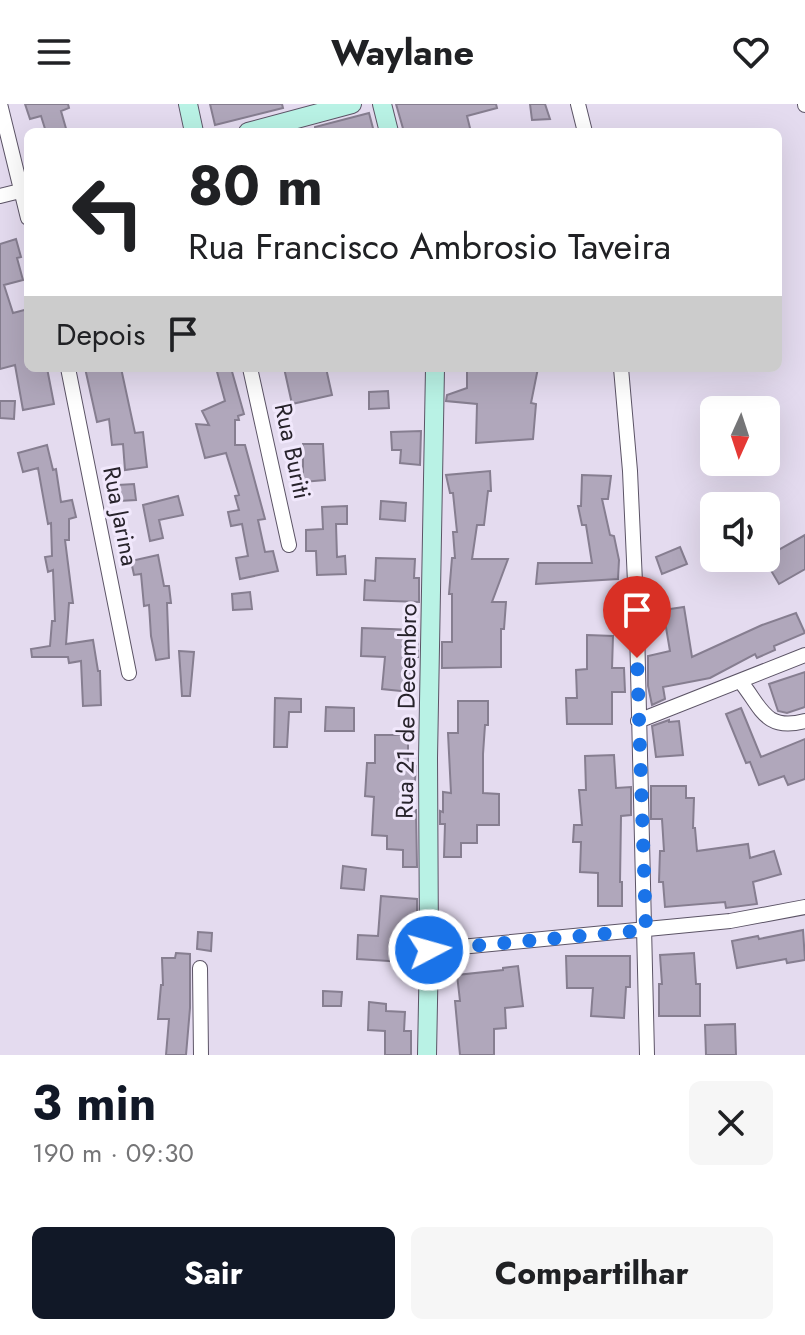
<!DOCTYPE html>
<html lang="pt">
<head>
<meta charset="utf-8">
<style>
  :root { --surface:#fff; --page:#f6f6f6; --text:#202124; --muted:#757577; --accent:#111827 }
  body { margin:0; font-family:Jost,sans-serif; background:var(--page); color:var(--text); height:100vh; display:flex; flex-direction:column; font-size:30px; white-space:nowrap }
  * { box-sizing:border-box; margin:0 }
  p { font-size:26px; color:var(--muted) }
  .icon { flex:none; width:44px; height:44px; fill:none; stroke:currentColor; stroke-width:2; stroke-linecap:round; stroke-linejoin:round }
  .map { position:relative; height:951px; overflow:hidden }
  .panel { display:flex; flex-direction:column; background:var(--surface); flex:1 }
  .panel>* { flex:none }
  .banner { position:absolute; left:24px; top:24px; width:758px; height:244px; border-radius:12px; box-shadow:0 8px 32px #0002; background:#fff; color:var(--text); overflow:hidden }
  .needle { width:52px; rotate:183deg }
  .tools { position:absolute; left:700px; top:292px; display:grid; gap:16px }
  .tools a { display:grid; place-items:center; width:80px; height:80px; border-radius:12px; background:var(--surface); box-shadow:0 8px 32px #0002; font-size:40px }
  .pin { position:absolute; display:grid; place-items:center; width:68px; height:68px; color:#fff; margin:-82px -34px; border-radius:50% 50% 50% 0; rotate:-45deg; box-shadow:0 0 8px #0007 }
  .pin .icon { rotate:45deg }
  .me { position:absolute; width:88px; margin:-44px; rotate:84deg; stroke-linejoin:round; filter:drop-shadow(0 0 6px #0008) }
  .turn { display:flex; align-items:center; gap:28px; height:168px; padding:0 32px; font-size:36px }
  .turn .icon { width:104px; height:104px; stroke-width:2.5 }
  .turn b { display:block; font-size:56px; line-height:68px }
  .then { display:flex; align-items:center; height:76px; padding:0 32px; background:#0003; gap:16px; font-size:30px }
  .round { display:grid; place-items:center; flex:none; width:84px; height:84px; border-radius:12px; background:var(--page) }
  .headline { display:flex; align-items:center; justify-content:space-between; height:136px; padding:0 32px }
  h1 { font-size:48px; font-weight:700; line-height:60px; color:var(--accent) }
  .cta { display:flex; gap:16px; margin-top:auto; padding:16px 32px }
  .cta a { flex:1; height:92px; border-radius:12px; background:var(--accent); color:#fff; font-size:32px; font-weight:700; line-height:92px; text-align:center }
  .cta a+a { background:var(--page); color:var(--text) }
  header { display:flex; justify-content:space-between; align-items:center; height:104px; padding:0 32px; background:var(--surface); font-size:36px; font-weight:700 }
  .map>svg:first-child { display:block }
  .building { fill:#b0a7bb; stroke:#867e90; stroke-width:2 }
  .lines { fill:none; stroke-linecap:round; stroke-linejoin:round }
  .street-casing { stroke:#5c5466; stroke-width:16 }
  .secondary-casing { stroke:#5c5466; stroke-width:20 }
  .street { stroke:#fff; stroke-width:14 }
  .secondary { stroke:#b9f2e5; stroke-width:18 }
  .route { stroke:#1a73e8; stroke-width:14; stroke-dasharray:0 25.2 }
  .labels { text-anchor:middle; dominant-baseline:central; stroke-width:6; stroke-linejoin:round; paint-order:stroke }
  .street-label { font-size:24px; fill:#27232b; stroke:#f1e8fc }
</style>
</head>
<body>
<header><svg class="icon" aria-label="menu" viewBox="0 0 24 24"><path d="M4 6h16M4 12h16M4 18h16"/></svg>Waylane<svg class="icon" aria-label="heart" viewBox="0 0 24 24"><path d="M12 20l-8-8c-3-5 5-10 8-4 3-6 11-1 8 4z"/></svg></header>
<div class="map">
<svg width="805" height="951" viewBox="0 0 805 951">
  <rect width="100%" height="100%" fill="#e4dbef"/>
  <path class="building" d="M 25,0 L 68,0 L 69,4 L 61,7 L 67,28 L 46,28 L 41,12 L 30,15 Z
    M 210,0 L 282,0 L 283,4 L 215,21 Z
    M 396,0 L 496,0 L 497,4 L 467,12 L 471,28 L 404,28 Z
    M 530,0 L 545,0 L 550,15 L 532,16 Z
    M 369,9 L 374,28 L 315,28 L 315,23 Z
    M 16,135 L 21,153 L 17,154 L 23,176 L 4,181 L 13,209 L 28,205 L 28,264 L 47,264 L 54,300 L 23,306 L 15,261 L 0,265 L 0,140 Z
    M 85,264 L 121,264 L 135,329 L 143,328 L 147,363 L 125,366 L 123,340 L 112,341 L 109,315 L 97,318 Z
    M 216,264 L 231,264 L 244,310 L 238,312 L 239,316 L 235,316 L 235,341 L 245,341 L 265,415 L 258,416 L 265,448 L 273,447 L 278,467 L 240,475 L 236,454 L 248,452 L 242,420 L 231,422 L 228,408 L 239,406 L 235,392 L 239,391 L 226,349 L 205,354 L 196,320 L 209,321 L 202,307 L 225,297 Z
    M 284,264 L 326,264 L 332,291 L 292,300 Z
    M 467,264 L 538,264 L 531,299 L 536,300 L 533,335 L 476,339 L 477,300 L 446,297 L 447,291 L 467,284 Z
    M 388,287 L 389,304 L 369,305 L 369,288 Z
    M 0,297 L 15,297 L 14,315 L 0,314 Z
    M 421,327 L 420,361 L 400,359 L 401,346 L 392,346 L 391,328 Z
    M 303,340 L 323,340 L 325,376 L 303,378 Z
    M 47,341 L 53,366 L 56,365 L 61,398 L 72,396 L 76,413 L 69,415 L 69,436 L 65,436 L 73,499 L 69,499 L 66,540 L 93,536 L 98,567 L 100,567 L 101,601 L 83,602 L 81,557 L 69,559 L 68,553 L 32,553 L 31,545 L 50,542 L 52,517 L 55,517 L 53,466 L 48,468 L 45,453 L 52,452 L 51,419 L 48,420 L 38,364 L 23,368 L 18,349 Z
    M 490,367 L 491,387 L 488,387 L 484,421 L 477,421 L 472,455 L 508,455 L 492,498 L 506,498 L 504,525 L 501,525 L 501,563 L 442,564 L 442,538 L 452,538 L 452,490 L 449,490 L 452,454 L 455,454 L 453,428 L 457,428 L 453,389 L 450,389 L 446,371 Z
    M 582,371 L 611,372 L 608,395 L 602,395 L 610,431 L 614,432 L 619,456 L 618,475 L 536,480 L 538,459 L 592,459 L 586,421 L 582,421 L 578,402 L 581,402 Z
    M 134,380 L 136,396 L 119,397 L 118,381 Z
    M 178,392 L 183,411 L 159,416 L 163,434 L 150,437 L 143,401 Z
    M 381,397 L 406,399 L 405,417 L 380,415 Z
    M 347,402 L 347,420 L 336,420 L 337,453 L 345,452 L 346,470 L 317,471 L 316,447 L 306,447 L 306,426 L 323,425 L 322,403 Z
    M 805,431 L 805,465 L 779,480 L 766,458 L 777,452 L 775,448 Z
    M 680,443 L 687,460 L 662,470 L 656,453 Z
    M 158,451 L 164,482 L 169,482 L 171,499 L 167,499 L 169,554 L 156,556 L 151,532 L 149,501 L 144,502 L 141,470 L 134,471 L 131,457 Z
    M 376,454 L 415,455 L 414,474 L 419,474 L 419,498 L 364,496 L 365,476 L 375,477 Z
    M 250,488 L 252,505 L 233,506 L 232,490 Z
    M 684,503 L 692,553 L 762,521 L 796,509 L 805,529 L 774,542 L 775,546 L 757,554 L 755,550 L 710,574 L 663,583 L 665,595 L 652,601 L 648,582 L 648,552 L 670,547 L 663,506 Z
    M 362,524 L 417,526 L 418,553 L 414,553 L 410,588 L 382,585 L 385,553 L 361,552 Z
    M 587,531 L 613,532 L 612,564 L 624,564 L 625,588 L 612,588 L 612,620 L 567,620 L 566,594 L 577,594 L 576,566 L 587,565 Z
    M 179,547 L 194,548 L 190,592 L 182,592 Z
    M 805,568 L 805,603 L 787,609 L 778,607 L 769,580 Z
    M 275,594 L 301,595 L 301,608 L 289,608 L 287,643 L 274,643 Z
    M 458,597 L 488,597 L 488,621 L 485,621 L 483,650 L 483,689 L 499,690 L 499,721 L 477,721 L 477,739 L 461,739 L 461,753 L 444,753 L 445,720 L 440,720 L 440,707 L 443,708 L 443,688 L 451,689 L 448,629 L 458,629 Z
    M 326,603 L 354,604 L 354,627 L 325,627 Z
    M 741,604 L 761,653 L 805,635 L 805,675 L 788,681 L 784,672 L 759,681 L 750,658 L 746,659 L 726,610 Z
    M 669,616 L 669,618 L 679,617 L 683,651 L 656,653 L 652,622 Z
    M 375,631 L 408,631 L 408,661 L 416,662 L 413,706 L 416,706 L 417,763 L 403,763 L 403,746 L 387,745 L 387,732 L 372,731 L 374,693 L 365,692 L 367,659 L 375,659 Z
    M 614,651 L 616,684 L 631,683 L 631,711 L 621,712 L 620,778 L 622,778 L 622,802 L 598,802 L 598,769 L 580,768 L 581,738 L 573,738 L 574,721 L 582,721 L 579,686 L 586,686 L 585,652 Z
    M 651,682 L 686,682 L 686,694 L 694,694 L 693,724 L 695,724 L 697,747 L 748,740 L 750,754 L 774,747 L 781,770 L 753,778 L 757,800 L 726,804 L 725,798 L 665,803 L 663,778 L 659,778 L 660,747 L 664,747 L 662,715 L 651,715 Z
    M 343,762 L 366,765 L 364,786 L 341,784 Z
    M 381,792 L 417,795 L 417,820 L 407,820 L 405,858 L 357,855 L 358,831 L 378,832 Z
    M 803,826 L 805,856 L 787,859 L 786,855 L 737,864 L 732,837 L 758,832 L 759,835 Z
    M 198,828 L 212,829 L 211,847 L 197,845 Z
    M 176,849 L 190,850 L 190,904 L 186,951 L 166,951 L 169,915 L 158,915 L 161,881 L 163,881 L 162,854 L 175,854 Z
    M 694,849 L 696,880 L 700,880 L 700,912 L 659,912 L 659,880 L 662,880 L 660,851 Z
    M 566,852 L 630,852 L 630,883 L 626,883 L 624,914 L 591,912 L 593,884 L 567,884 Z
    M 518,862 L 523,902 L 505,904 L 506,924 L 494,925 L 494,951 L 460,951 L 455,897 L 460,897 L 457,871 L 503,866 L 503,864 Z
    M 323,887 L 342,888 L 341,902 L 323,902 Z
    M 369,898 L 386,900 L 386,907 L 405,908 L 404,927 L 411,927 L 411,951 L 385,951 L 385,927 L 368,926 Z
    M 735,920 L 736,951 L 706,951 L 705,921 Z"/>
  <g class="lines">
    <defs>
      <path id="street" d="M 0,0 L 28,114
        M 578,0 L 585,28
        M 805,0 L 805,1
        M 0,92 L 28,85
        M 68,264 L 129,569
        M 250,264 L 289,441
        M 621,264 L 630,367 L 637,523 L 647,951
        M 740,577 C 761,602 764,628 805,617
        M 638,617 L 805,551
        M 429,846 L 730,817 L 805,803
        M 200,864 L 201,951"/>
      <path id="secondary" d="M 188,0 L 194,28
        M 382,0 L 389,28
        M 248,28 L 352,0
        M 427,951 L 429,846 L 428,654 L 435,264"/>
    </defs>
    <use href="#street" class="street-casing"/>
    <use href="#secondary" class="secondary-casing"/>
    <use href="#street" class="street"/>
    <use href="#secondary" class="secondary"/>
  </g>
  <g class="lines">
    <path class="route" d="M 429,846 L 646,826 L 637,554"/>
  </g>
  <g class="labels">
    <g class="street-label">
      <text transform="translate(293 347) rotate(78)">Rua Buriti</text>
      <text transform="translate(121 412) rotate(79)">Rua Jarina</text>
      <text transform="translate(406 607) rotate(-89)">Rua 21 de Decembro</text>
    </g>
  </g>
</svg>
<div class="tools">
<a><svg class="needle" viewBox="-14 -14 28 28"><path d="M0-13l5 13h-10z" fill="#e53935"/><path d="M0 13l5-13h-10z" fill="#757577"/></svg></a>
<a><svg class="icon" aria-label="sound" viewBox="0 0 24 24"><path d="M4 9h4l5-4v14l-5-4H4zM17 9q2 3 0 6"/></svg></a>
</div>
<div class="pin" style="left:637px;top:554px;background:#d93025"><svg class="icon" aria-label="arrive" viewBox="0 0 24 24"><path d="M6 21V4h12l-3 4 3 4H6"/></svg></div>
<svg class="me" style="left:429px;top:846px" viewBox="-20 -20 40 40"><circle r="17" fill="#1a73e8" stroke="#fff" stroke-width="3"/><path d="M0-11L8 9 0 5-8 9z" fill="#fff"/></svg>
<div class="banner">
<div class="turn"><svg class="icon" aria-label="left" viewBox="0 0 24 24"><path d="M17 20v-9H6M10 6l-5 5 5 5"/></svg><div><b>80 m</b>Rua Francisco Ambrosio Taveira</div></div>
<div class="then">Depois<svg class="icon" aria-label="arrive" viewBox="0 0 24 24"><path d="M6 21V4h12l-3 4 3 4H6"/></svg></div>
</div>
</div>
<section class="panel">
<div class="headline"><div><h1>3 min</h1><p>190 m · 09:30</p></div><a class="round"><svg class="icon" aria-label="close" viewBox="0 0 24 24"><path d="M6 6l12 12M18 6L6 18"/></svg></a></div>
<div class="cta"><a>Sair</a><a>Compartilhar</a></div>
</section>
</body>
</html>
